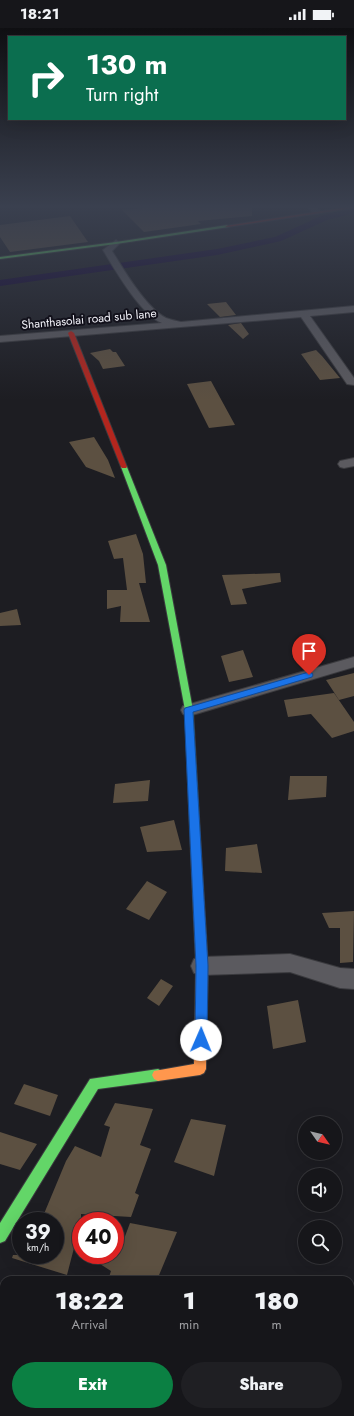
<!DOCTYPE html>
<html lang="en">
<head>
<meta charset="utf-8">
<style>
  :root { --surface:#16161a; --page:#1f1f23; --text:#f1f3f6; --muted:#9e9fa2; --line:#353539; --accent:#0b8043 }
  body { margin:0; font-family:Jost,sans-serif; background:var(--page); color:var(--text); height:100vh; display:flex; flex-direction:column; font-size:15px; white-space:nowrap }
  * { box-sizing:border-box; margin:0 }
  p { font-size:13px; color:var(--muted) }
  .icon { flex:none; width:22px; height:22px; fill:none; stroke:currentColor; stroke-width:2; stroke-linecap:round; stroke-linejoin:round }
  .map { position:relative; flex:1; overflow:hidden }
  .side { position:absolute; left:0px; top:1248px; width:354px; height:140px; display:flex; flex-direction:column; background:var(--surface); border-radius:12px 12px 0 0; box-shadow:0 4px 16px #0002,0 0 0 1px var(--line) }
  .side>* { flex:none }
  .banner { position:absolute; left:8px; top:8px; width:338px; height:84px; border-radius:0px; box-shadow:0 4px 16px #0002,0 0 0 1px var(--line); background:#0b6e4f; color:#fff; overflow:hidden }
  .needle { width:26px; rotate:124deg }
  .tools { position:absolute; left:298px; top:1088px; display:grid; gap:8px }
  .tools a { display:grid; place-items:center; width:44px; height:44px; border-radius:50%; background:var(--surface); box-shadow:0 4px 16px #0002,0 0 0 1px var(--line); font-size:20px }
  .speed { position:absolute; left:12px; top:1184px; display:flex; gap:8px; font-size:20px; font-weight:700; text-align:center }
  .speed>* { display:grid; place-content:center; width:52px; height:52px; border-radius:50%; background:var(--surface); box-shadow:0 4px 16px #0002,0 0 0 1px var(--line); line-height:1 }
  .speed small { font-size:10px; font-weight:400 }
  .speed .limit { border:6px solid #d22; background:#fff; color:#111 }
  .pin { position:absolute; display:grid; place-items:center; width:34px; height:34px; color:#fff; margin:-41px -17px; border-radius:50% 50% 50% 0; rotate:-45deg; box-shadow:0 0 4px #0007 }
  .pin .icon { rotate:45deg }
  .me { position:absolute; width:44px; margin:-22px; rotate:1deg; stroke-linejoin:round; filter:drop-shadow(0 0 3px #0008) }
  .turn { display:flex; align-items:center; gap:14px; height:84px; padding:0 12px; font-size:18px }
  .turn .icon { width:52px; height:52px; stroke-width:2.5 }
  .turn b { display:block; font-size:28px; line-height:34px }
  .eta { display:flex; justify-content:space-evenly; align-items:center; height:68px; text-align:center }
  .eta b { font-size:24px; font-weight:800; line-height:28px }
  .primary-button { display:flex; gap:8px; margin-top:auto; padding:8px 12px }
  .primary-button a { flex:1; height:46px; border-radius:24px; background:var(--accent); color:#fff; font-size:16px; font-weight:800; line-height:46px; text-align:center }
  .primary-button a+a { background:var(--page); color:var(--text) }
  .status { display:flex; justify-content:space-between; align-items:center; height:28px; padding:0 20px; background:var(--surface); direction:ltr }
  .status svg { height:11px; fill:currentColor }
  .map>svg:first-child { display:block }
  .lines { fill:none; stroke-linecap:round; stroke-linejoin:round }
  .canal { fill:#120333; fill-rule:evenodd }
  .building { fill:#5c5041 }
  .street-casing { stroke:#3a3a3e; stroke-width:2 }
  .fast-casing { stroke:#3a3a3e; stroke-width:2 }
  .slow-casing { stroke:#3a3a3e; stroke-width:2 }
  .jam-casing { stroke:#3a3a3e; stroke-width:2 }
  .street { fill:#5b5a5f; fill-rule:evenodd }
  .fast { fill:#63d668; fill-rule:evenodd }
  .slow { fill:#ff974d; fill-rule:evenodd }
  .jam { fill:#b3261e; fill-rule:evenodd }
  .route { fill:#1a73e8; stroke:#114b97 }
  .labels { text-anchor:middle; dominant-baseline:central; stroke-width:4; stroke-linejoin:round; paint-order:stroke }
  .far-street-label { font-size:12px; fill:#f4f4fb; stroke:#12111b }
</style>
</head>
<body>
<div class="status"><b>18:21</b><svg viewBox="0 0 49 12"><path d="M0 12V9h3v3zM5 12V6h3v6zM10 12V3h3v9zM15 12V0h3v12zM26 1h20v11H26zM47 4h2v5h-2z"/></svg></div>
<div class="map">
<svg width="354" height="1388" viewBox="0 0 354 1388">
  <rect width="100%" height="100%" fill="#1d1d22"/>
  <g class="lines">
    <path class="canal" d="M 354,179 L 354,185 L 327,192 L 281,213 L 217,227 L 0,258 L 0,252 L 217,221 L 275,209 L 321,188 Z"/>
  </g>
  <path class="building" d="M 168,178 L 252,178 L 252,188 L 198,193 L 201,196 L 144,204 L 122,182 Z
    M 70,188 L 88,214 L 10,224 L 0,209 L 0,197 Z
    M 226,274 L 236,287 L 220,289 L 207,276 Z
    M 241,295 L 249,306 L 243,311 L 228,297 Z
    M 110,321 L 113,324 L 116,324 L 125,338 L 103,341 L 99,333 L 90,325 Z
    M 316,322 L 322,328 L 340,350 L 320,352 L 301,326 Z
    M 211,353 L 235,397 L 209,400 L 187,356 Z
    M 94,409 L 108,432 L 115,450 L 86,439 L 69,414 Z
    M 136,506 L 143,526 L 146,555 L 139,555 L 150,594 L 120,594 L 121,578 L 107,581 L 107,562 L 127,562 L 123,530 L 114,531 L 108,513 Z
    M 280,545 L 281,554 L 242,561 L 247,576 L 231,577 L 222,547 Z
    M 17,581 L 21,597 L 0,598 L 0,585 Z
    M 243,622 L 253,649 L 229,654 L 221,628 Z
    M 354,645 L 354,668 L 339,672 L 326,652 Z
    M 334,665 L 354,694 L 354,703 L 332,710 L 311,686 L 288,689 L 284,672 Z
    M 290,748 L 327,748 L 326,769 L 288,772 Z
    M 150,752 L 148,773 L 113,775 L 115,756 Z
    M 174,792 L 182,822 L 147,824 L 140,799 Z
    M 257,816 L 262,845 L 225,843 L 226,820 Z
    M 147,853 L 167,864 L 149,892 L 126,881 Z
    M 354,883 L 353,934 L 340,935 L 340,900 L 329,900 L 322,885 Z
    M 161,951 L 173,958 L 159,978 L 147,970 Z
    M 298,972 L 306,1014 L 273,1021 L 267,978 Z
    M 24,1056 L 58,1067 L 50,1088 L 14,1076 Z
    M 115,1075 L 153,1081 L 140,1117 L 151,1121 L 135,1165 L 139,1167 L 131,1189 L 81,1186 L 81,1224 L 74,1220 L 67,1247 L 12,1230 L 13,1227 L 55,1227 L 55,1193 L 41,1193 L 66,1133 L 75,1118 L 101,1129 L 110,1099 L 104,1097 Z
    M 191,1091 L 226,1097 L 214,1148 L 174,1134 Z
    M 0,1104 L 37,1116 L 20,1142 L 0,1136 Z
    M 130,1195 L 177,1204 L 157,1252 L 108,1252 L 111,1243 L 86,1227 L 118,1227 Z"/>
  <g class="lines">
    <defs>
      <path id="street" d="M 307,178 L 315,178 L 321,184 L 317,186 L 314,186 Z
        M 116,212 L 120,215 L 112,223 C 124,242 146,280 166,290 C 171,292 177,293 181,294 L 354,278 L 354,284 L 310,288 L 354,350 L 354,357 L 347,356 L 301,289 L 0,314 L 0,308 L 162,295 C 141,287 115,242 103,222 Z
        M 354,430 L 354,438 L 344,440 L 340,439 L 338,436 L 340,433 Z
        M 354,629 L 354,639 L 189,688 L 183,686 L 181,682 L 183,678 Z
        M 290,926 L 340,940 L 354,941 L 354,961 L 340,960 L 290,944 L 202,947 L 194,945 L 191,938 L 194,931 L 202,929 Z
        M 0,1262 L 4,1264 L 4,1296 L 0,1294 Z
        M 55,1384 L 86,1384 L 88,1388 L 57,1388 Z"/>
      <path id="fast" d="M 227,197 L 229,199 L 116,216 L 0,231 L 0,229 L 116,214 Z
        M 124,437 L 127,439 L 166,537 L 193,682 L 200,806 L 199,809 L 195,810 L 191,809 L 190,806 L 185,682 L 158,537 L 121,439 Z
        M 158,1041 L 162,1043 L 164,1047 L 162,1051 L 158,1053 L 98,1061 L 5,1213 L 0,1215 L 0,1195 L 90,1051 Z"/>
      <path id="slow" d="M 195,802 L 199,803 L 200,806 L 208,938 L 206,1041 L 204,1045 L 200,1047 L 158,1053 L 154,1051 L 152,1047 L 154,1043 L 194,1036 L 196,938 L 190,806 L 191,803 Z"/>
      <path id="jam" d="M 354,178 L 354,180 L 227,199 L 225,198 Z
        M 71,303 L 74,305 L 127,439 L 126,440 L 122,440 L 121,439 L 68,305 Z"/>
    </defs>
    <use href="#street" class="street-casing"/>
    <use href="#fast" class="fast-casing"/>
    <use href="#slow" class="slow-casing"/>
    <use href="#jam" class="jam-casing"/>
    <use href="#street" class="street"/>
    <use href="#fast" class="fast"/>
    <use href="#slow" class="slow"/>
    <use href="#jam" class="jam"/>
  </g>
  <linearGradient id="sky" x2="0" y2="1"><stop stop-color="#101013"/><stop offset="0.48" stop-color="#3a404f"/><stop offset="1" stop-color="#3a404f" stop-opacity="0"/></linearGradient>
  <rect width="354" height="372" fill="url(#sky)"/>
  <path class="route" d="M 309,644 L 312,645 L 313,647 L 312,649 L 193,684 L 208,938 L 207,1012 L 205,1016 L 201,1017 L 196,1016 L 195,1012 L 196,938 L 184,682 L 185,680 Z"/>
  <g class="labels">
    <g class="far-street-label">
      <text transform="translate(89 291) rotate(-5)">Shanthasolai road sub lane</text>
    </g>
  </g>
</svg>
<div class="tools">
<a><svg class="needle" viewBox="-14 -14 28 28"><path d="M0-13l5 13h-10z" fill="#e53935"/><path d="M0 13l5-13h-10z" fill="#9e9fa2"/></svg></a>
<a><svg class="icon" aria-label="sound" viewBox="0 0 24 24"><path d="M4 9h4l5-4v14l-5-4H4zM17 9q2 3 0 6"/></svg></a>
<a><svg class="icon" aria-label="search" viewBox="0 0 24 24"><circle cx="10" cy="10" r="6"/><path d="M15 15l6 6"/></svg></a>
</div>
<div class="speed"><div>39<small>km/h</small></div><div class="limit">40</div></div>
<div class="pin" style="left:309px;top:647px;background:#d93025"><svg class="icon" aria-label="arrive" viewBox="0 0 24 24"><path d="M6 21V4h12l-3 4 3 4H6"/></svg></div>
<svg class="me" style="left:201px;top:1012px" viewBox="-20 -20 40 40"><circle r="19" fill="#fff"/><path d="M0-13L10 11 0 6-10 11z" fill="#1a73e8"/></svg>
<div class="banner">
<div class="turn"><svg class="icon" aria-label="right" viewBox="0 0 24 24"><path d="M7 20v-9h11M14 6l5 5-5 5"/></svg><div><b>130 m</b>Turn right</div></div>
</div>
<section class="side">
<div class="eta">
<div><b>18:22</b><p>Arrival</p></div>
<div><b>1</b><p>min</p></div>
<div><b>180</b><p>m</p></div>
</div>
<div class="primary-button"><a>Exit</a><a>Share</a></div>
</section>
</div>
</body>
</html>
